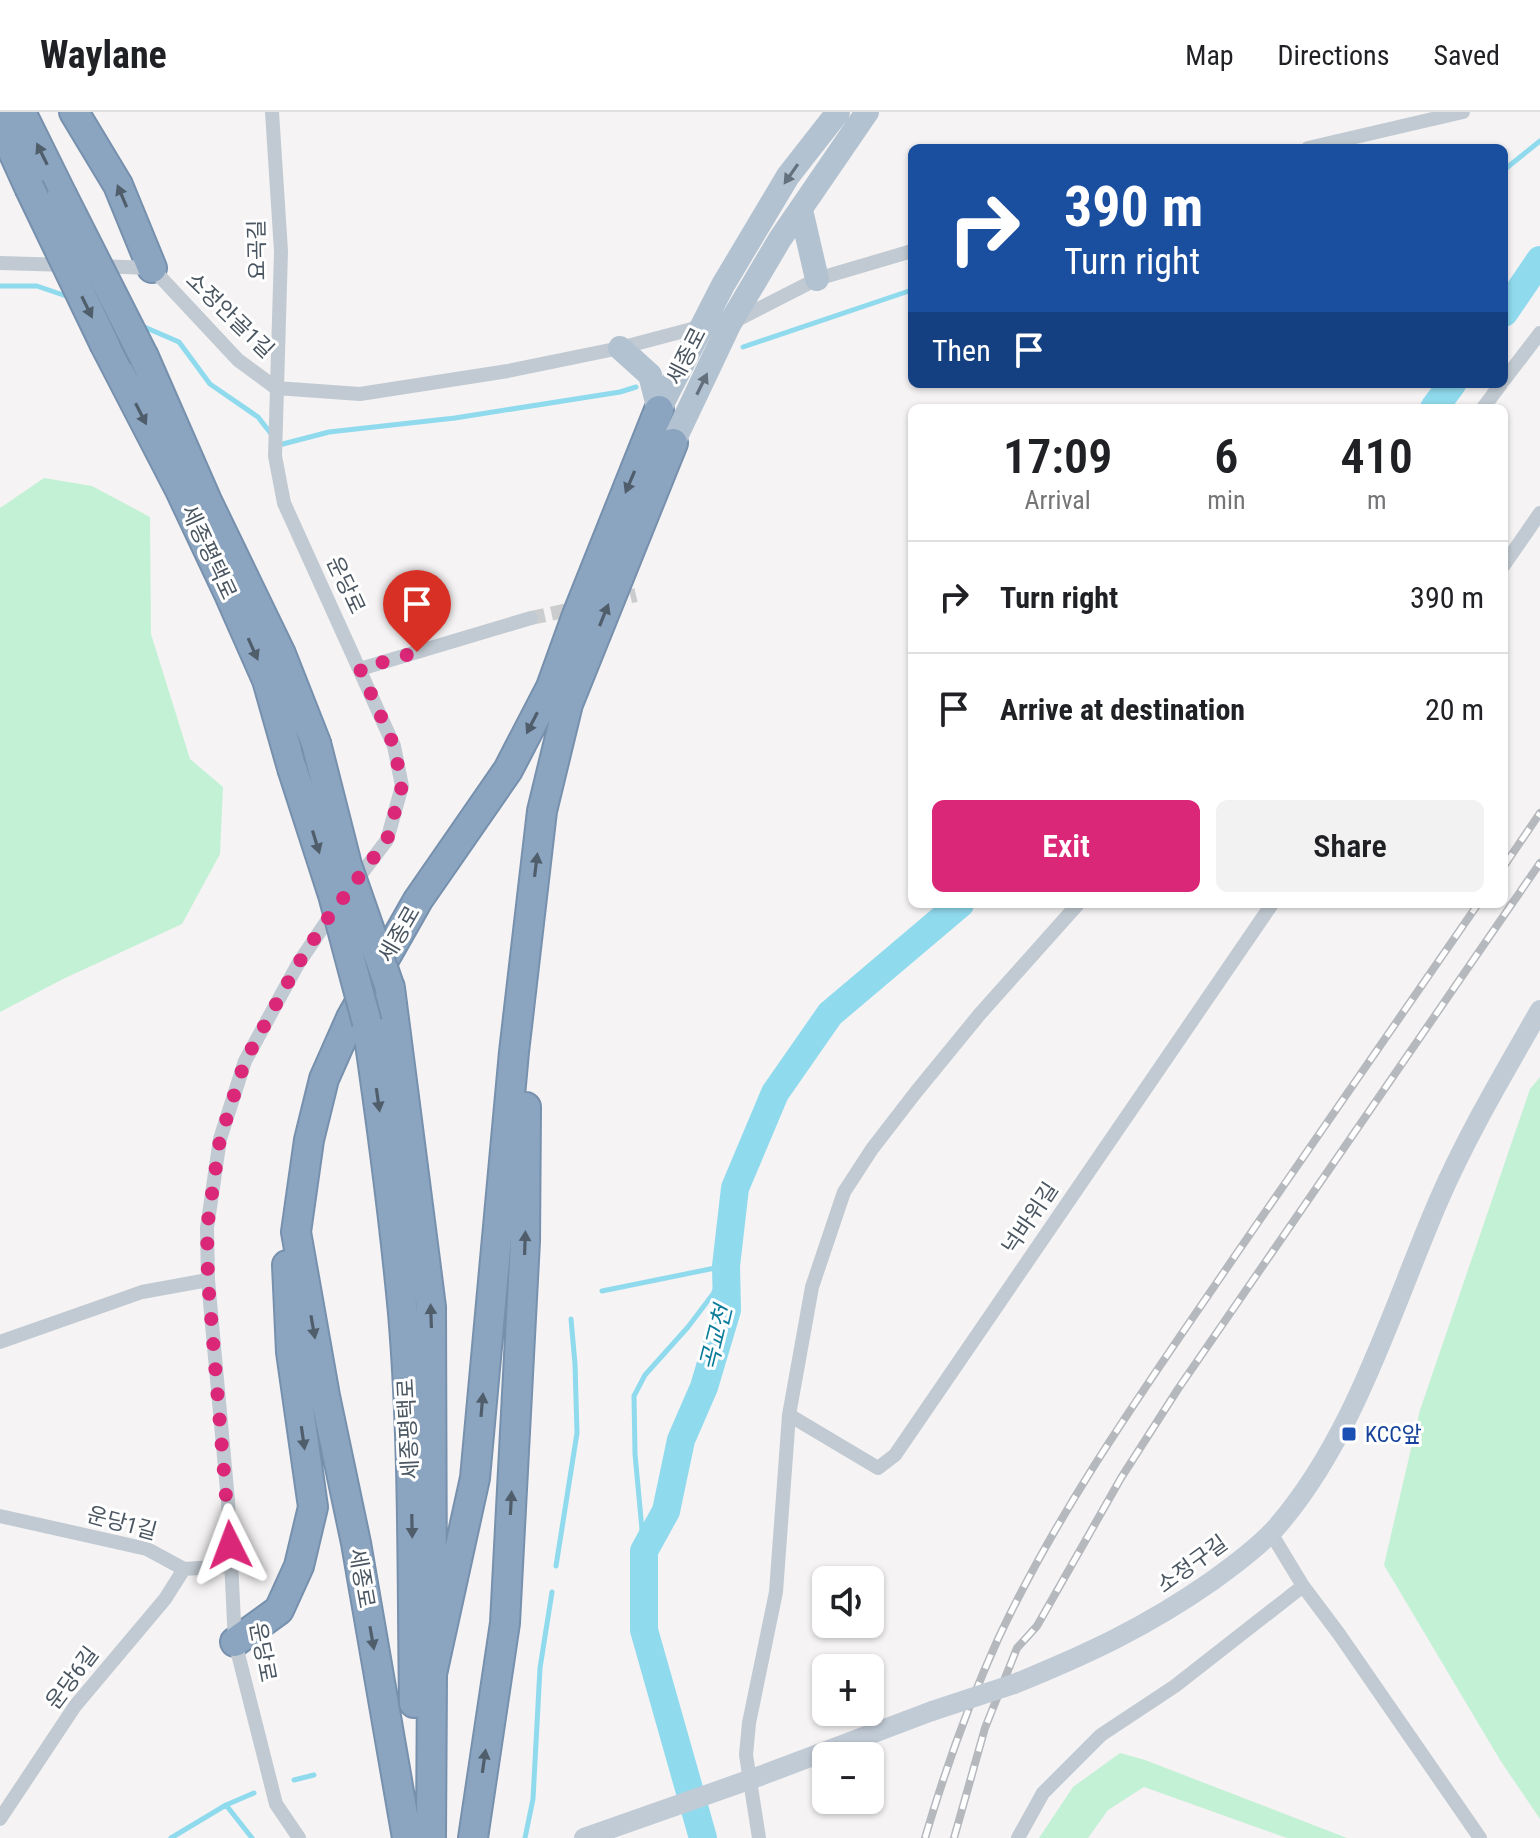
<!DOCTYPE html>
<html lang="en">
<head>
<meta charset="utf-8">
<style>
  :root { --surface:#fff; --page:#f2f2f2; --text:#202124; --muted:#757577; --line:#e0e0e0; --accent:#db2777 }
  body { margin:0; font-family:"Roboto Condensed","Noto Sans KR",sans-serif; background:var(--page); color:var(--text); height:100vh; display:flex; flex-direction:column; font-size:30px; white-space:nowrap }
  * { box-sizing:border-box; margin:0 }
  p { font-size:26px; color:var(--muted) }
  .icon { flex:none; width:44px; height:44px; fill:none; stroke:currentColor; stroke-width:2; stroke-linecap:round; stroke-linejoin:round }
  .map { position:relative; flex:1; overflow:hidden }
  .panel { position:absolute; left:908px; top:292px; width:600px; height:504px; display:flex; flex-direction:column; background:var(--surface); border-radius:12px; box-shadow:0 2px 6px #0004 }
  .panel>* { flex:none }
  .top-card { position:absolute; left:908px; top:32px; width:600px; height:244px; border-radius:12px; box-shadow:0 2px 6px #0004; background:#1a4fa0; color:#fff; overflow:hidden }
  .controls { position:absolute; left:812px; top:1454px; display:grid; gap:16px }
  .controls a { display:grid; place-items:center; width:72px; height:72px; border-radius:12px; background:var(--surface); box-shadow:0 2px 6px #0004; font-size:40px }
  .pin { position:absolute; display:grid; place-items:center; width:68px; height:68px; color:#fff; margin:-82px -34px; border-radius:50% 50% 50% 0; rotate:-45deg; box-shadow:0 0 8px #0007 }
  .pin .icon { rotate:45deg }
  .me { position:absolute; width:88px; margin:-44px; rotate:357deg; stroke-linejoin:round; filter:drop-shadow(0 0 6px #0008) }
  .turn { display:flex; align-items:center; gap:28px; height:168px; padding:0 24px; font-size:36px }
  .turn .icon { width:104px; height:104px; stroke-width:2.5 }
  .turn b { display:block; font-size:56px; line-height:68px }
  .then { display:flex; align-items:center; height:76px; padding:0 24px; background:#0003; gap:16px; font-size:30px }
  .eta { display:flex; justify-content:space-evenly; align-items:center; height:136px; text-align:center }
  .eta b { font-size:48px; font-weight:600; line-height:56px }
  .primary-button { display:flex; gap:16px; margin-top:auto; padding:16px 24px }
  .primary-button a { flex:1; height:92px; border-radius:12px; background:var(--accent); color:#fff; font-size:32px; font-weight:600; line-height:92px; text-align:center }
  .primary-button a+a { background:var(--page); color:var(--text) }
  ul { padding:0; list-style:none }
  li { display:flex; align-items:center; gap:24px; height:112px; padding:0 24px; border-top:2px solid var(--line) }
  li div { flex:1 }
  li b { display:block; font-size:30px }
  li em { font-style:normal }
  header { display:flex; align-items:center; gap:48px; box-sizing:border-box; height:112px; padding:0 40px; background:var(--surface); border-bottom:2px solid var(--line) }
  header strong { font-size:38px }
  nav { display:flex; gap:44px; margin-inline-start:auto; font-size:28px }
  .map>svg:first-child { display:block }
  .green { fill:#c3f1d5 }
  .lines { fill:none; stroke-linecap:round; stroke-linejoin:round }
  .stream { stroke:#90daee; stroke-width:5 }
  .river { stroke:#90daee; stroke-width:28 }
  .street-tunnel { stroke:#caccce; stroke-width:14; stroke-dasharray:14 7; stroke-linecap:butt }
  .highway-casing { stroke:#7690ad; stroke-width:32 }
  .street { stroke:#c1cad2; stroke-width:14 }
  .secondary { stroke:#c1cbd6; stroke-width:20 }
  .primary { stroke:#b3c2d1; stroke-width:24 }
  .highway { stroke:#8ba5c1; stroke-width:28 }
  .rail-casing { stroke:#b5b8bd; stroke-width:8 }
  .rail { stroke:#fff; stroke-width:5; stroke-dasharray:15; stroke-linecap:butt }
  .highway-bridge-casing { stroke:#7690ad; stroke-width:32; stroke-linecap:butt }
  .secondary-bridge { stroke:#c1cbd6; stroke-width:20 }
  .highway-bridge { stroke:#8ba5c1; stroke-width:28 }
  .oneway { fill:#505e6b }
  .oneway2 { fill:#64717d }
  .route { stroke:#db2777; stroke-width:14; stroke-dasharray:0 25.2 }
  .transit-dot { fill:#1a4fb4; stroke:#fff; stroke-width:3 }
  .labels { text-anchor:middle; dominant-baseline:central; stroke-width:6; stroke-linejoin:round; paint-order:stroke }
  .street-label { font-size:22px; fill:#4a5661; stroke:#fff }
  .transit-label { font-size:22px; fill:#164399; stroke:#fff; text-anchor:start }
  .water-label { font-size:24px; font-style:italic; fill:#0c7c9b; stroke:#fff }
</style>
</head>
<body>
<header>
<strong>Waylane</strong>
<nav><a>Map</a><a>Directions</a><a>Saved</a></nav>
</header>
<div class="map">
<svg width="1540" height="1726" viewBox="0 0 1540 1726">
  <rect width="100%" height="100%" fill="#f5f3f3"/>
  <path class="green" d="M 44,366 L 92,374 L 150,405 L 151,522 L 190,647 L 223,675 L 220,742 L 182,812 L 63,867 L 0,900 L 0,396 Z
    M 1540,965 L 1540,1707 L 1500,1648 L 1384,1453 L 1420,1298 L 1530,977 Z
    M 1120,1641 L 1145,1648 L 1347,1726 L 1287,1726 L 1144,1675 L 1108,1698 L 1088,1726 L 1039,1726 L 1073,1675 Z"/>
  <g class="lines">
    <path class="stream" d="M 1504,58 L 1540,29
      M 0,174 L 37,174 L 69,185
      M 142,214 L 179,230 L 210,272 L 258,305 L 272,323
      M 743,235 L 912,178
      M 278,331 L 279,333 L 329,320 L 455,306 L 620,280 L 636,275
      M 602,1179 L 725,1154
      M 644,1439 L 635,1342 L 634,1284 L 645,1263 L 688,1215 L 713,1182 L 726,1154
      M 556,1454 L 577,1321 L 575,1252 L 571,1207
      M 294,1668 L 314,1663
      M 171,1726 L 226,1693
      M 252,1726 L 226,1693 L 254,1681
      M 525,1726 L 533,1687 L 540,1556 L 552,1480"/>
    <path class="river" d="M 1504,201 L 1540,148
      M 1434,296 L 1452,272
      M 703,1726 L 644,1518 L 644,1439 L 666,1399 L 681,1328 L 704,1275 L 727,1198 L 726,1154 L 735,1076 L 775,981 L 830,902 L 960,792"/>
    <path class="street-tunnel" d="M 610,489 L 636,483
      M 531,506 L 582,495"/>
    <defs>
      <path id="highway" d="M 21,0 L 62,83
        M 74,0 L 118,73 L 152,156
        M 0,11 L 29,75
        M 105,233 L 180,378 L 229,482 L 267,568 L 292,656
        M 144,245 L 207,389 L 281,542 L 316,631
        M 390,876 L 431,1195 L 432,1505
        M 367,911 C 381,1007 394,1104 403,1201 C 414,1331 412,1461 414,1591
        M 235,1530 L 279,1498 L 299,1454 L 313,1395 L 291,1240 L 287,1153
        M 407,1726 L 356,1431 L 325,1284 L 296,1120 L 309,1028 L 324,967 L 351,906 L 418,788 L 508,658 L 551,575 L 577,503 L 659,298
        M 431,1726 L 432,1562 L 475,1366 L 514,940 L 542,699 L 568,592 L 673,331
        M 473,1726 L 505,1511 L 525,1129 L 526,995"/>
    </defs>
    <use href="#highway" class="highway-casing"/>
    <path class="street" d="M 272,0 L 281,139 L 275,344 L 284,391 L 394,634 L 402,674 L 387,728 L 352,774
      M 1308,36 L 1463,0
      M 0,151 L 68,153
      M 96,154 L 152,156 L 238,248 L 276,276 L 360,282 L 508,259 L 620,236 L 703,214
      M 735,209 L 817,167 L 912,139
      M 1504,268 L 1540,221
      M 1483,296 L 1501,272
      M 1504,453 L 1540,401
      M 360,557 L 531,506
      M 0,1230 L 142,1180 L 208,1168
      M 789,1303 L 812,1175 L 844,1080 L 872,1037 L 916,980 L 979,903 L 1078,792
      M 0,1404 L 147,1437 L 184,1457 L 231,1454
      M 1303,1474 L 1339,1522 L 1480,1726
      M 0,1707 L 75,1594 L 165,1487 L 184,1457
      M 299,1726 L 276,1692 L 235,1530 L 228,1389 L 208,1168 L 207,1116 L 220,1027 L 245,949 L 298,852 L 337,794
      M 759,1726 L 746,1643 L 749,1611 L 776,1480 L 789,1303 L 878,1356 L 895,1343 L 1272,792
      M 1018,1726 L 1043,1681 L 1101,1623 L 1175,1574 L 1303,1474 L 1271,1421"/>
    <path class="secondary" d="M 1014,1572 C 1088,1542 1146,1515 1212,1469 C 1233,1454 1255,1438 1273,1419 C 1353,1330 1391,1199 1438,1090 C 1467,1023 1504,961 1540,898
      M 760,1664 L 932,1599"/>
    <path class="primary" d="M 801,98 L 817,167
      M 620,236 L 650,263 L 659,298
      M 659,298 L 723,173 L 788,64 L 838,0
      M 673,331 L 729,213 L 780,127 L 867,0"/>
    <use href="#highway" class="highway"/>
    <defs>
      <path id="rail" d="M 1504,754 L 1540,701
        M 925,1726 C 945,1658 969,1591 998,1527 C 1062,1390 1152,1266 1237,1141 C 1317,1025 1398,908 1478,792
        M 954,1726 L 985,1616 L 1017,1536 L 1037,1514 L 1121,1366 L 1178,1277 L 1540,751"/>
    </defs>
    <use href="#rail" class="rail-casing"/>
    <use href="#rail" class="rail"/>
    <defs>
      <path id="highway-bridge" d="M 29,75 L 105,233
        M 62,83 L 144,245
        M 316,631 L 347,753 L 390,876
        M 292,656 L 333,783 L 367,911"/>
    </defs>
    <use href="#highway-bridge" class="highway-bridge-casing"/>
    <path class="secondary-bridge" d="M 932,1599 L 1014,1572
      M 584,1726 L 760,1664"/>
    <use href="#highway-bridge" class="highway-bridge"/>
  </g>
  <defs><path id="oneway-solid" d="M-6-.8H1V-3.2L6.5 0L1 3.2V.8H-6Z" transform="scale(2)"/></defs>
  <g class="oneway">
    <use href="#oneway-solid" transform="translate(42 42) rotate(-116)"/>
    <use href="#oneway-solid" transform="translate(122 84) rotate(-113)"/>
    <use href="#oneway-solid" transform="translate(87 195) rotate(64)"/>
    <use href="#oneway-solid" transform="translate(141 302) rotate(63)"/>
    <use href="#oneway-solid" transform="translate(630 370) rotate(113)"/>
    <use href="#oneway-solid" transform="translate(604 503) rotate(-68)"/>
    <use href="#oneway-solid" transform="translate(253 537) rotate(66)"/>
    <use href="#oneway-solid" transform="translate(532 611) rotate(117)"/>
    <use href="#oneway-solid" transform="translate(316 730) rotate(73)"/>
    <use href="#oneway-solid" transform="translate(536 753) rotate(-83)"/>
    <use href="#oneway-solid" transform="translate(378 988) rotate(82)"/>
    <use href="#oneway-solid" transform="translate(525 1131) rotate(-88)"/>
    <use href="#oneway-solid" transform="translate(431 1204) rotate(-92)"/>
    <use href="#oneway-solid" transform="translate(313 1215) rotate(80)"/>
    <use href="#oneway-solid" transform="translate(482 1293) rotate(-85)"/>
    <use href="#oneway-solid" transform="translate(303 1326) rotate(82)"/>
    <use href="#oneway-solid" transform="translate(511 1391) rotate(-87)"/>
    <use href="#oneway-solid" transform="translate(412 1414) rotate(89)"/>
    <use href="#oneway-solid" transform="translate(372 1526) rotate(80)"/>
    <use href="#oneway-solid" transform="translate(484 1649) rotate(-82)"/>
  </g>
  <g class="oneway2">
    <use href="#oneway-solid" transform="translate(791 62) rotate(125)"/>
    <use href="#oneway-solid" transform="translate(702 272) rotate(-64)"/>
  </g>
  <g class="lines">
    <path class="route" d="M 230,1433 L 208,1168 L 207,1116 L 220,1027 L 245,949 L 298,852 L 325,810 L 387,728 L 402,674 L 394,634 L 360,557 L 417,540"/>
  </g>
  <rect class="transit-dot" x="1341" y="1314" width="16" height="16" rx="4"/>
  <g class="labels">
    <g class="street-label">
      <text transform="translate(257 138) rotate(-91)">요곡길</text>
      <text transform="translate(230 203) rotate(44)">소정안골1길</text>
      <text transform="translate(686 244) rotate(-63)">세종로</text>
      <text transform="translate(209 440) rotate(65)">세종평택로</text>
      <text transform="translate(346 473) rotate(65)">운당로</text>
      <text transform="translate(399 822) rotate(-60)">세종로</text>
      <text transform="translate(1030 1106) rotate(-56)">넉바위길</text>
      <text transform="translate(408 1317) rotate(-93)">세종평택로</text>
      <text transform="translate(122 1411) rotate(15)">운당1길</text>
      <text transform="translate(1192 1452) rotate(-36)">소정구길</text>
      <text transform="translate(362 1466) rotate(80)">세종로</text>
      <text transform="translate(263 1540) rotate(79)">운당로</text>
      <text transform="translate(72 1566) rotate(-53)">운당6길</text>
    </g>
    <g class="transit-label">
      <text x="1365" y="1322">KCC앞</text>
    </g>
    <g class="water-label">
      <text transform="translate(716 1226) rotate(-76)">곡교천</text>
    </g>
  </g>
</svg>
<div class="controls">
<a><svg class="icon" aria-label="sound" viewBox="0 0 24 24"><path d="M4 9h4l5-4v14l-5-4H4zM17 9q2 3 0 6"/></svg></a>
<a>+</a>
<a>−</a>
</div>
<div class="pin" style="left:417px;top:540px;background:#d93025"><svg class="icon" aria-label="arrive" viewBox="0 0 24 24"><path d="M6 21V4h12l-3 4 3 4H6"/></svg></div>
<svg class="me" style="left:230px;top:1433px" viewBox="-20 -20 40 40"><path d="M0-17L14 15 0 8-14 15z" fill="#db2777" stroke="#fff" stroke-width="4"/></svg>
<div class="top-card">
<div class="turn"><svg class="icon" aria-label="right" viewBox="0 0 24 24"><path d="M7 20v-9h11M14 6l5 5-5 5"/></svg><div><b>390 m</b>Turn right</div></div>
<div class="then">Then<svg class="icon" aria-label="arrive" viewBox="0 0 24 24"><path d="M6 21V4h12l-3 4 3 4H6"/></svg></div>
</div>
<section class="panel">
<div class="eta">
<div><b>17:09</b><p>Arrival</p></div>
<div><b>6</b><p>min</p></div>
<div><b>410</b><p>m</p></div>
</div>
<ul>
<li><svg class="icon" aria-label="right" viewBox="0 0 24 24"><path d="M7 20v-9h11M14 6l5 5-5 5"/></svg><div><b>Turn right</b></div><em>390 m</em></li>
<li><svg class="icon" aria-label="arrive" viewBox="0 0 24 24"><path d="M6 21V4h12l-3 4 3 4H6"/></svg><div><b>Arrive at destination</b></div><em>20 m</em></li>
</ul>
<div class="primary-button"><a>Exit</a><a>Share</a></div>
</section>
</div>
</body>
</html>
